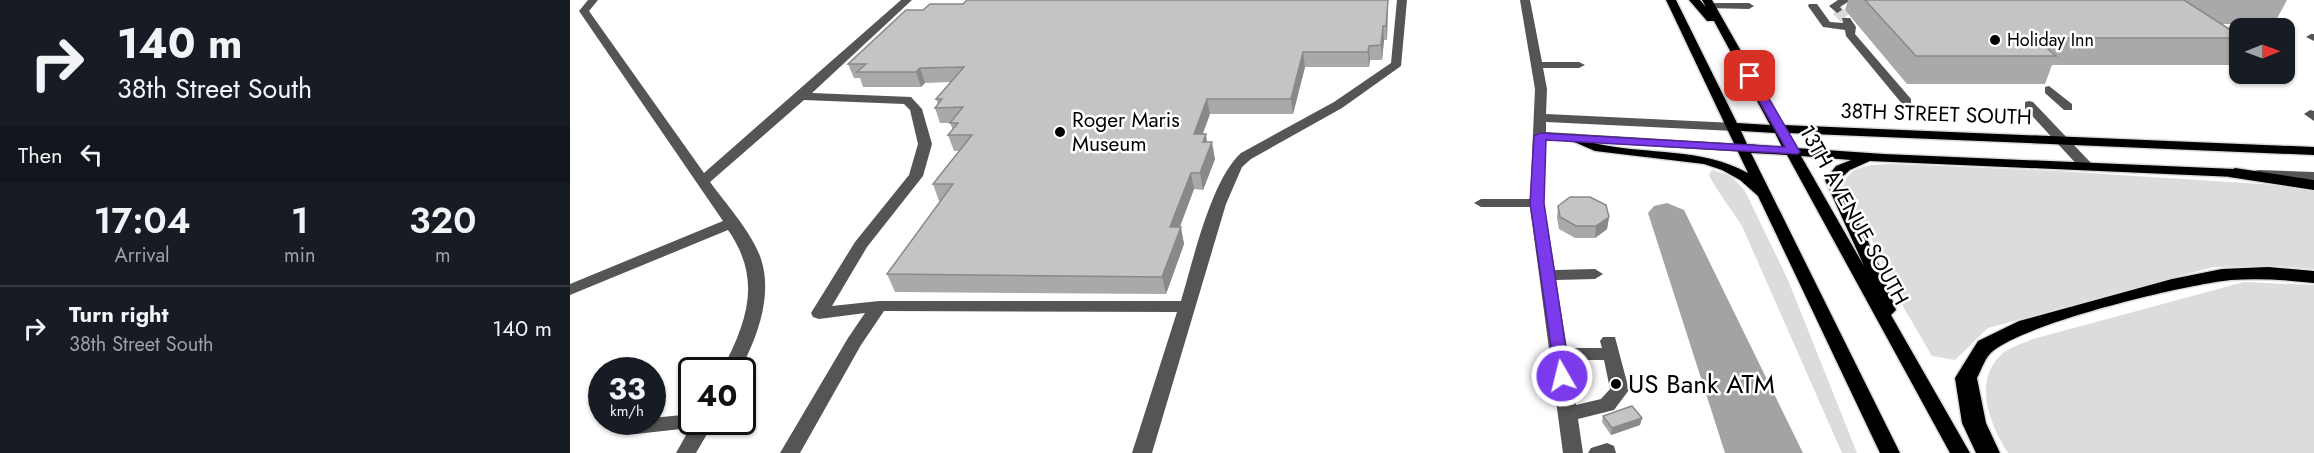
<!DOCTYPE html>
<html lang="en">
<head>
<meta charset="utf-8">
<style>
  :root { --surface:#171b24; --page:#20242c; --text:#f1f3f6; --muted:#9ea1a6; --line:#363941 }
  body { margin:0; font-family:Jost,sans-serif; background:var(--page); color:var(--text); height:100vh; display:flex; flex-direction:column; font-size:22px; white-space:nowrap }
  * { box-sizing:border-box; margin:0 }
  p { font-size:20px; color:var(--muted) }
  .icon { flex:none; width:33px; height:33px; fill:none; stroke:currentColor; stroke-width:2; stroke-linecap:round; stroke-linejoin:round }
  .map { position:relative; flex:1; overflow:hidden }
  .side { display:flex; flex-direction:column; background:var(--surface); width:570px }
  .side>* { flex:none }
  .banner { background:#171b24; color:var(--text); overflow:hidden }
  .needle { width:39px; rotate:89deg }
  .tools { position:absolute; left:1659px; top:18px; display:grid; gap:12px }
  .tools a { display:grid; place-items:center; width:66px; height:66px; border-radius:12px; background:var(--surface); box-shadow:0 2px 4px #0004; font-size:30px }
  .speed { position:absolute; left:18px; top:357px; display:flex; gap:12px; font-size:30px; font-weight:700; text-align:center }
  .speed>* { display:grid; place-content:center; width:78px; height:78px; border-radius:50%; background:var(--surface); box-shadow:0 2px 4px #0004; line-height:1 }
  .speed small { font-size:15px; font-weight:400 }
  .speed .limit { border:3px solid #111; border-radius:9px; background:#fff; color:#111 }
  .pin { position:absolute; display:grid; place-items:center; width:51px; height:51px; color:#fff; margin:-26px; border-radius:12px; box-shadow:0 3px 9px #0006 }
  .me { position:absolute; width:66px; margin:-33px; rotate:352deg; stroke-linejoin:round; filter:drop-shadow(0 0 4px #0008) }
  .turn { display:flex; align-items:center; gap:21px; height:126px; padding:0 18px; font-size:27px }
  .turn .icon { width:78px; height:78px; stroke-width:2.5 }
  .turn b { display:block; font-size:42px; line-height:51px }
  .then { display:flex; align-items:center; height:57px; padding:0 18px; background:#0003; gap:12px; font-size:22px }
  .eta { display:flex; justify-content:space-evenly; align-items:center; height:102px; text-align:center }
  .eta b { font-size:36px; font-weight:600; line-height:42px }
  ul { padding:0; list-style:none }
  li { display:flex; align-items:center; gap:18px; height:84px; padding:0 18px; border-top:2px solid var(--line) }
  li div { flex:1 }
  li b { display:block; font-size:22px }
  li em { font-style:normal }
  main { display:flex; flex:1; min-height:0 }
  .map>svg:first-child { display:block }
  .green { fill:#dcdcdc }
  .water { fill:#a3a3a3 }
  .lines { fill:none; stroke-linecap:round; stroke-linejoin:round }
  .minor-tunnel { stroke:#d9d9d9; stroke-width:11; stroke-dasharray:11 6; stroke-linecap:butt }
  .major-casing { stroke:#dbdbdb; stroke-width:3 }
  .highway-casing { stroke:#dbdbdb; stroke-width:3 }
  .minor { fill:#555; fill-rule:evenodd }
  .major { fill:#000; fill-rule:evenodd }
  .highway { fill:#000; fill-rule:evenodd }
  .wall { fill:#a9a9a9 }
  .shaded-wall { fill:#898989 }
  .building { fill:#c4c4c4; stroke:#898989; stroke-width:1.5 }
  .route { fill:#7c3aed; stroke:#51269a; stroke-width:1.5 }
  .poi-dot { fill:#000; stroke:#fff; stroke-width:2 }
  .labels { text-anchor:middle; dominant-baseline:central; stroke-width:5; stroke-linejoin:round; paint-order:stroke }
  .far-poi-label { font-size:18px; fill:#000; stroke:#fff; text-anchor:start }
  .street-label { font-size:21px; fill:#000; stroke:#fff }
  .poi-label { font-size:21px; fill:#000; stroke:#fff; text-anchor:start }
  .near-poi-label { font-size:26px; fill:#000; stroke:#fff; text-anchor:start }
</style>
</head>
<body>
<main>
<section class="side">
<div class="banner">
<div class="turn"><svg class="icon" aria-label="right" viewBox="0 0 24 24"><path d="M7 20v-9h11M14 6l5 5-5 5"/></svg><div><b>140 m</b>38th Street South</div></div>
<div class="then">Then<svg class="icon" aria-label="left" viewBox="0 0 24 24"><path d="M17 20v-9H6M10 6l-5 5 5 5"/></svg></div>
</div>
<div class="eta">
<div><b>17:04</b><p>Arrival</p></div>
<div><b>1</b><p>min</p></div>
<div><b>320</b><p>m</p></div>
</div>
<ul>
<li><svg class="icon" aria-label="right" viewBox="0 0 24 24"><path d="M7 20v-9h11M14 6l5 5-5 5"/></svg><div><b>Turn right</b><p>38th Street South</p></div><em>140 m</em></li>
</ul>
</section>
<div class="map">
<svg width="1744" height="453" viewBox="0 0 1744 453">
  <rect width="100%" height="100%" fill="#fff"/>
  <path class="green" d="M 1322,164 L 1487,171 L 1720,186 L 1744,190 L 1744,269 L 1705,266 L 1643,267 L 1418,328 L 1385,360 L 1362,356 L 1324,291 L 1300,235 L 1273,186 C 1279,164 1302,165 1322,164 Z
    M 1142,170 L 1161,176 L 1175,191 L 1218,280 L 1287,453 L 1272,453 L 1172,226 C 1166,216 1140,181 1139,174 Z
    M 1674,282 L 1744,285 L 1744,453 L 1438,453 C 1419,423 1402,380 1433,353 C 1441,347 1454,343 1463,339 Z"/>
  <path class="water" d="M 1097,203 L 1114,210 L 1233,453 L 1155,453 L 1078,213 L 1084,206 Z"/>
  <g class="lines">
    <path class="minor-tunnel" d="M 1267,10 L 1276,20"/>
    <defs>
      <path id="major" d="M 1096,0 L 1106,0 L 1167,123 L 1200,125 L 1144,21 L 1137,21 L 1119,0 L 1130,0 L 1136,7 L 1132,0 L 1142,0 L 1213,125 L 1744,147 L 1744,155 L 1218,133 L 1226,148 L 1314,154 L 1665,169 L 1672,173 L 1665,177 L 1300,161 L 1280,170 L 1269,180 L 1310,267 L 1326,310 L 1321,315 L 1400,453 L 1380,453 L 1217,155 L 1181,153 L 1330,453 L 1310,453 L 1188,196 L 1170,180 L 1152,170 L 1134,164 L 1025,151 L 995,138 L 1002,134 C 1011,136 1019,142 1028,144 C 1079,155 1130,147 1178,173 ZM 1171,131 L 1205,133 L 1212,147 L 1177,144 ZM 1231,156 L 1281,160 L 1266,166 L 1255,180 L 1294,266 Z"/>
      <path id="highway" d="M 1665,168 L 1744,180 L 1744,190 L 1659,177 L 1657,173 Z
        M 1698,267 L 1744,271 L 1744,283 C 1717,280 1689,278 1661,280 C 1613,285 1459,322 1423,351 C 1415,357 1412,369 1407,378 L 1416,423 L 1430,453 L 1406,453 L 1392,423 L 1385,378 L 1408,341 L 1449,321 L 1602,279 L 1652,269 Z"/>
    </defs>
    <use href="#major" class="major-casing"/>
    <use href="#highway" class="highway-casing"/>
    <path class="minor" d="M 18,0 L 28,0 L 19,11 L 134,173 L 331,0 L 342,0 L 242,93 L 341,97 L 352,109 L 362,144 L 353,176 L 297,247 L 262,306 L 309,301 L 611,301 C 623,261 641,180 671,153 L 764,102 L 821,63 L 827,0 L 837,0 L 831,66 L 772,108 L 681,159 L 672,167 L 656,204 L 582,453 L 562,453 L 607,312 L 314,311 L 291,345 L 230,453 L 210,453 L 278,338 L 295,313 L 249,319 L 243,317 L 241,313 L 285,242 L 339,175 L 348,144 L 340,110 L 334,104 L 234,100 L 140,182 C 156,204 183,234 191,259 C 203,296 187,338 170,370 L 152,370 C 178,320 192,279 158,230 L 0,295 L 0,284 L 153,221 L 9,11 Z
      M 950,0 L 960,0 L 972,62 L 1009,62 L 1015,65 L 1009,68 L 973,68 L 977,89 L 976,114 L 1164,123 L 1170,127 L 1164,131 L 976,122 L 976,132 L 1174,144 L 1181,148 L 1174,152 L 976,140 L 974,203 L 985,270 L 1025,269 L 1033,274 L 1025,279 L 986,280 L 997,348 L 1032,348 L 1030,341 L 1033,337 L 1045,337 L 1059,390 L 1044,410 L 1008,419 L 1013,453 L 993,453 L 960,207 L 911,207 L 904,203 L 911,199 L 960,199 L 965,89 ZM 999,360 L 1034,360 L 1040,389 L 1031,399 L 1006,405 Z
      M 1268,0 L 1281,0 L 1270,7 L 1272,10 L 1267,13 L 1259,6 Z
      M 1141,3 L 1179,3 L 1184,6 L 1179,9 L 1137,8 L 1137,4 Z
      M 1239,4 L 1247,4 L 1260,22 L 1273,23 L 1272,18 L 1280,18 L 1286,27 L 1285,34 L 1341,99 L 1341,105 L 1333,105 L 1276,36 L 1275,30 L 1253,27 L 1238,6 Z
      M 1741,34 L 1744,34 L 1744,41 L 1736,37 Z
      M 1479,86 L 1502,104 L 1502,110 L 1494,110 L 1475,93 L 1475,87 Z
      M 1459,101 L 1463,102 L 1521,163 L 1523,166 L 1521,169 L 1511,169 L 1455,108 L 1455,102 Z
      M 1740,110 L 1744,111 L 1744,121 L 1734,114 Z
      M 1689,170 L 1744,172 L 1744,180 L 1684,177 L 1682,174 L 1684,171 Z
      M 122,414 L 122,422 L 144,422 L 126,453 L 106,453 L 120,428 L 66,434 L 59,432 L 56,427 L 60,422 L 82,422 L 82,418 Z
      M 1037,443 L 1044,446 L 1046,453 L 1018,453 L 1021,448 Z"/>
    <use href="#major" class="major"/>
    <use href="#highway" class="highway"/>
  </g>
  <path class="wall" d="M 397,0 L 818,0 L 817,40 L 814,40 L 812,60 L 800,60 L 799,67 L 735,67 L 723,114 L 640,114 L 633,134 L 645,159 L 633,190 L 624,189 L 610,227 L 614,244 L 596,294 L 325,292 L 317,274 L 371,201 L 369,201 L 363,184 L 389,151 L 384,151 L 378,135 L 383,130 L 380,123 L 370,123 L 365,108 L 368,104 L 366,99 L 381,82 L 355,83 L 351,87 L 293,87 L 290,78 L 284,78 L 278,64 L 353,10 L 393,4 Z
    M 1278,0 L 1717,0 L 1704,24 L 1652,24 L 1670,36 L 1670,45 L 1659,65 L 1482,65 L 1475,84 L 1337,84 L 1275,10 Z
    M 988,206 L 1039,217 L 1037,229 L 1025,238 L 1005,238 L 989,229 L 987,218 Z
    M 1033,416 L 1072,418 L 1070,425 L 1041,435 L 1032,422 Z"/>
  <path class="shaded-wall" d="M 818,0 L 817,40 L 816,26 Z
    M 813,26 L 814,40 L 812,60 L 811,45 Z
    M 799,46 L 800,60 L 799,67 L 798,52 Z
    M 733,52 L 735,67 L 723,114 L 721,99 Z
    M 350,68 L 355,83 L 351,87 L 346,72 Z
    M 637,99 L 640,114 L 626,150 L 624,134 Z
    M 636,134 L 638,150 L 633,142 Z
    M 642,142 L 645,159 L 633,190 L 630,173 Z
    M 621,173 L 624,189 L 603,244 L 600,227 Z
    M 1039,217 L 1037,229 L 1025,238 L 1026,226 Z
    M 611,227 L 614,244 L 596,294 L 592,277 Z
    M 1072,418 L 1070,425 L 1041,435 L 1042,428 Z"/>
  <path class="building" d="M 397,0 L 818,0 L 816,26 L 813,26 L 811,45 L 799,46 L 798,52 L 733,52 L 721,99 L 637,99 L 624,134 L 636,134 L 633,142 L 642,142 L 630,173 L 621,173 L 600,227 L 611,227 L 592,277 L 317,274 L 383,184 L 363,184 L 402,135 L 378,135 L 388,123 L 380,123 L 393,107 L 365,108 L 372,99 L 366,99 L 394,67 L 350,68 L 346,72 L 287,72 L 296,64 L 278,64 L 336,10 L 353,10 L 360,4 L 393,4 Z
    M 1295,0 L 1614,0 L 1670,36 L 1670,38 L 1465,38 L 1486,56 L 1346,56 Z
    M 1000,197 L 1020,197 L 1036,205 L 1039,217 L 1026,226 L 1006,226 L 990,217 L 988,206 Z
    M 1062,406 L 1072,418 L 1042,428 L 1033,416 Z"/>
  <path class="route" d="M 1180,73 L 1186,76 L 1230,152 L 1228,154 L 976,140 L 974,203 L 1000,376 L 998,380 L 986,380 L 960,203 L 964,136 L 970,133 L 1215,147 L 1175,76 Z"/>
  <g class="poi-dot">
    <circle cx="1425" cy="40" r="6"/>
    <circle cx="490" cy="132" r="6"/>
    <circle cx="1046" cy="384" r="6"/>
  </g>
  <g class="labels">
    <g class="far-poi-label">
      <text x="1437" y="40">Holiday Inn</text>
    </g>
    <g class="street-label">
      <text transform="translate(1366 114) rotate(2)">38TH STREET SOUTH</text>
      <text transform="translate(1284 215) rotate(61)">13TH AVENUE SOUTH</text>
    </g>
    <g class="poi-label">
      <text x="502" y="120">Roger Maris<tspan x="502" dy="24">Museum</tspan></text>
    </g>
    <g class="near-poi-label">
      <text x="1058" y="384">US Bank ATM</text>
    </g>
  </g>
</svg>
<div class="tools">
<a><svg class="needle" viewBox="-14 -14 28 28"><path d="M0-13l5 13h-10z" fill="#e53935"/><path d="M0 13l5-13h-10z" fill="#9ea1a6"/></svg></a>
</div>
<div class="speed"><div>33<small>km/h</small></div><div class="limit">40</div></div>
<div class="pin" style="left:1180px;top:76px;background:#d93025"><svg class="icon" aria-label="arrive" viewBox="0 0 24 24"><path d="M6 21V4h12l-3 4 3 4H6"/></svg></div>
<svg class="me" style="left:992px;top:376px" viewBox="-20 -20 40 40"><circle r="17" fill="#7c3aed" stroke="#fff" stroke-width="3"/><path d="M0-11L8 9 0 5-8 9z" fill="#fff"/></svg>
</div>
</main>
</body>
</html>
